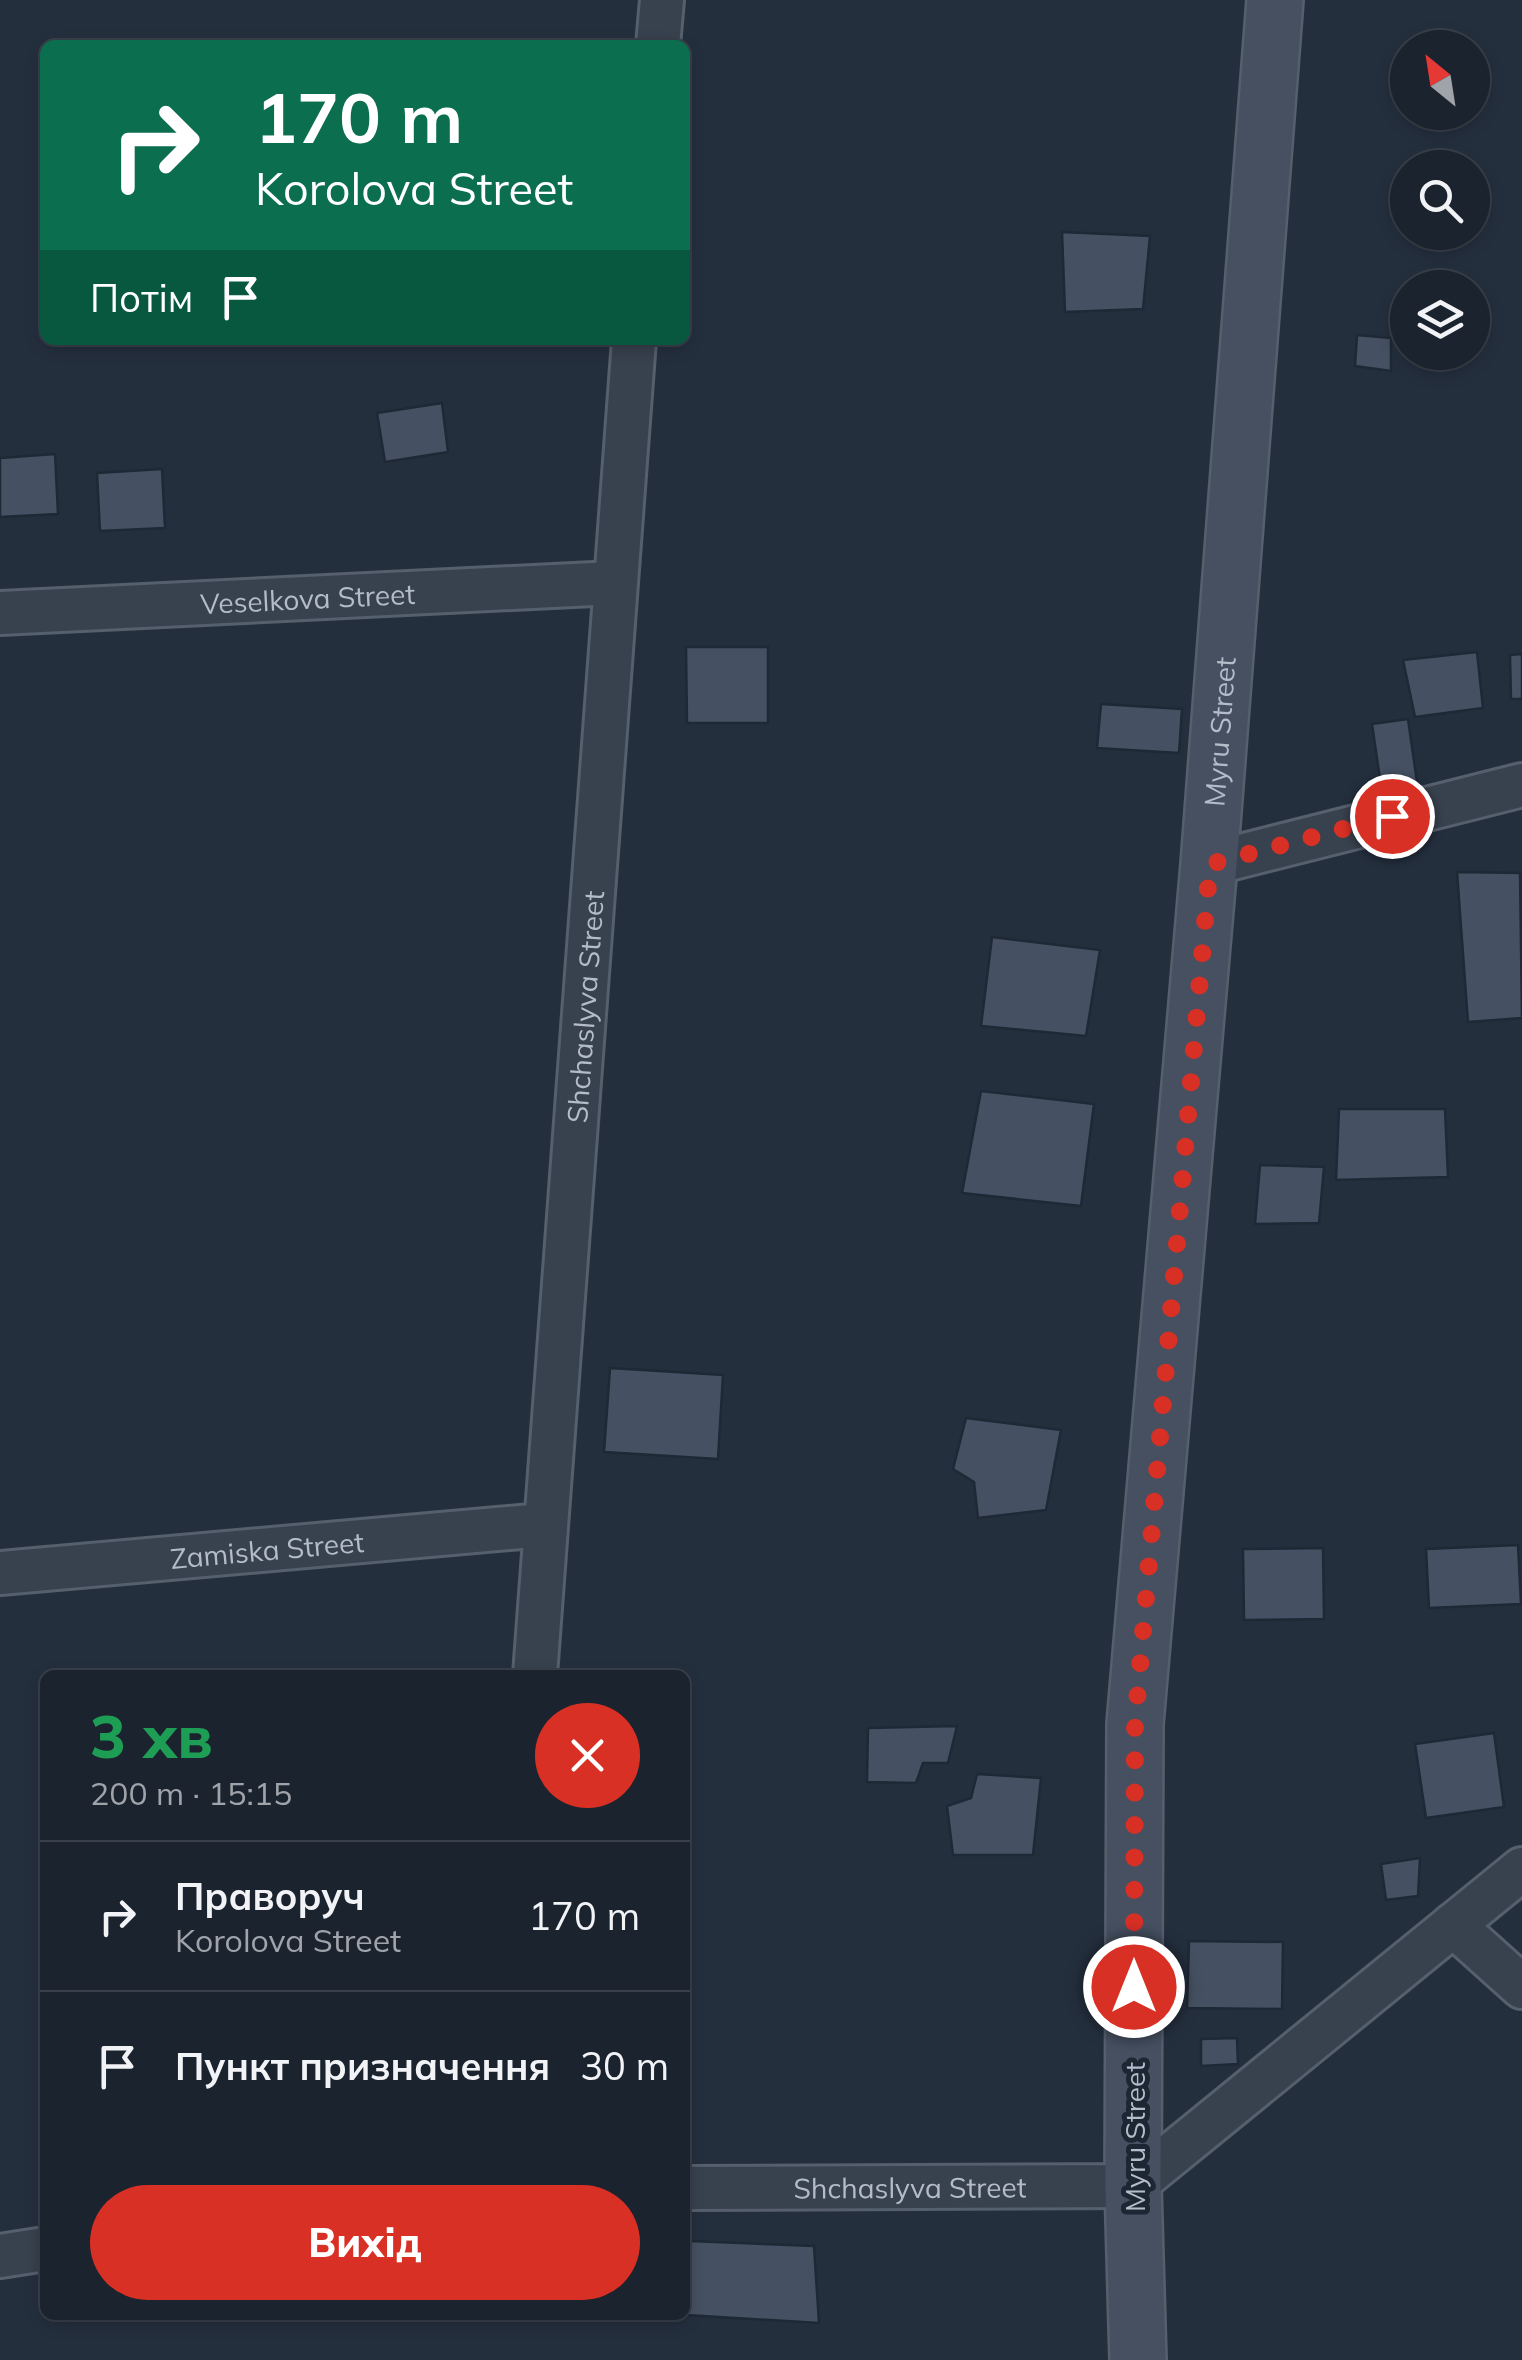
<!DOCTYPE html>
<html lang="uk">
<head>
<meta charset="utf-8">
<style>
  :root { --surface:#1b232e; --page:#242b36; --text:#f1f3f6; --muted:#a0a4aa; --line:#39404a; --accent:#d93025 }
  body { margin:0; font-family:Mulish,sans-serif; background:var(--page); color:var(--text); height:100vh; display:flex; flex-direction:column; font-size:38px; white-space:nowrap }
  * { box-sizing:border-box; margin:0 }
  p { font-size:32px; color:var(--muted) }
  .icon { flex:none; width:55px; height:55px; fill:none; stroke:currentColor; stroke-width:2; stroke-linecap:round; stroke-linejoin:round }
  .map { position:relative; flex:1; overflow:hidden }
  .side { position:absolute; left:40px; top:1670px; width:650px; height:650px; display:flex; flex-direction:column; background:var(--surface); border-radius:15px; box-shadow:0 5px 15px #0003,0 0 0 2px var(--line) }
  .side>* { flex:none }
  .banner { position:absolute; left:40px; top:40px; width:650px; height:305px; border-radius:15px; box-shadow:0 5px 15px #0003,0 0 0 2px var(--line); background:#0b6e4f; color:#fff; overflow:hidden }
  .needle { width:65px; rotate:330deg }
  .tools { position:absolute; left:1390px; top:30px; display:grid; gap:20px }
  .tools a { display:grid; place-items:center; width:100px; height:100px; border-radius:50%; background:var(--surface); box-shadow:0 5px 15px #0003,0 0 0 2px var(--line); font-size:50px }
  .pin { position:absolute; display:grid; place-items:center; width:85px; height:85px; color:#fff; margin:-42px; border:5px solid #fff; border-radius:50%; box-shadow:0 2px 10px #0007 }
  .me { position:absolute; width:110px; margin:-55px; rotate:0deg; stroke-linejoin:round; filter:drop-shadow(0 0 8px #0008) }
  .turn { display:flex; align-items:center; gap:35px; height:210px; padding:0 50px; font-size:45px }
  .turn .icon { width:130px; height:130px; stroke-width:2.5 }
  .turn b { display:block; font-size:70px; line-height:85px }
  .then { display:flex; align-items:center; height:95px; padding:0 50px; background:#0003; gap:20px; font-size:38px }
  .round { display:grid; place-items:center; flex:none; width:105px; height:105px; border-radius:52px; background:var(--page) }
  .head { display:flex; align-items:center; justify-content:space-between; height:170px; padding:0 50px }
  h1 { font-size:60px; font-weight:800; line-height:75px; color:#1e9e55 }
  .button { display:flex; gap:20px; margin-top:auto; padding:20px 50px }
  .button a { flex:1; height:115px; border-radius:60px; background:var(--accent); color:#fff; font-size:40px; font-weight:800; line-height:115px; text-align:center }
  ul { padding:0; list-style:none }
  li { display:flex; align-items:center; gap:30px; height:150px; padding:0 50px; border-top:2px solid var(--line) }
  li div { flex:1 }
  li b { display:block; font-size:38px }
  li em { font-style:normal }
  .map>svg:first-child { display:block }
  .building { fill:#455162; stroke:#1f2835; stroke-width:2.5 }
  .lines { fill:none; stroke-linecap:round; stroke-linejoin:round }
  .street-casing { stroke:#565f6c; stroke-width:48 }
  .secondary-casing { stroke:#565f6c; stroke-width:60 }
  .street { stroke:#38414e; stroke-width:42 }
  .secondary { stroke:#465061; stroke-width:55 }
  .route { stroke:#d93025; stroke-width:18; stroke-dasharray:0 32.4 }
  .labels { text-anchor:middle; dominant-baseline:central; stroke-width:10; stroke-linejoin:round; paint-order:stroke }
  .street-label { font-size:28px; fill:#b4bcc9; stroke:#1d2633 }
</style>
</head>
<body>
<div class="map">
<svg width="1522" height="2360" viewBox="0 0 1522 2360">
  <rect width="100%" height="100%" fill="#242f3e"/>
  <path class="building" d="M 1062,232 L 1150,236 L 1143,309 L 1065,312 Z
    M 1357,335 L 1391,338 L 1391,371 L 1355,366 Z
    M 442,403 L 448,452 L 385,462 L 377,413 Z
    M 55,454 L 58,514 L 0,517 L 0,458 Z
    M 162,469 L 165,528 L 100,531 L 97,473 Z
    M 686,647 L 768,647 L 768,723 L 687,723 Z
    M 1477,652 L 1483,708 L 1415,717 L 1403,660 Z
    M 1522,654 L 1522,699 L 1511,699 L 1510,655 Z
    M 1101,704 L 1182,709 L 1179,753 L 1097,748 Z
    M 1408,719 L 1417,782 L 1381,786 L 1372,724 Z
    M 1457,872 L 1520,873 L 1522,1018 L 1468,1022 Z
    M 992,937 L 1100,950 L 1086,1036 L 981,1026 Z
    M 981,1091 L 1094,1104 L 1081,1206 L 962,1193 Z
    M 1339,1109 L 1445,1109 L 1448,1177 L 1336,1180 Z
    M 1260,1165 L 1324,1167 L 1319,1223 L 1255,1224 Z
    M 610,1368 L 723,1375 L 718,1459 L 604,1452 Z
    M 966,1418 L 1061,1430 L 1046,1510 L 978,1518 L 974,1482 L 953,1469 Z
    M 1518,1545 L 1521,1604 L 1429,1608 L 1426,1549 Z
    M 1323,1548 L 1324,1619 L 1244,1620 L 1243,1549 Z
    M 957,1726 L 948,1763 L 923,1763 L 916,1783 L 867,1782 L 868,1728 Z
    M 1494,1733 L 1504,1807 L 1426,1818 L 1415,1744 Z
    M 977,1774 L 1041,1778 L 1033,1855 L 953,1855 L 947,1806 L 971,1798 Z
    M 1420,1858 L 1418,1896 L 1386,1900 L 1381,1864 Z
    M 1189,1941 L 1283,1942 L 1282,2009 L 1187,2008 Z
    M 1237,2038 L 1238,2064 L 1201,2066 L 1201,2039 Z
    M 690,2241 L 814,2246 L 819,2323 L 686,2315 Z"/>
  <g class="lines">
    <defs>
      <g id="street">
        <path d="M 658,45 L 662,0"/>
        <path id="s1" d="M 0,613 L 614,583"/>
        <path d="M 1209,864 L 1522,785"/>
        <path id="s2" d="M 0,1573 L 532,1526"/>
        <path id="s3" d="M 535,1675 L 634,340"/>
        <path d="M 1453,1925 L 1522,1987"/>
        <path id="s4" d="M 685,2188 L 1133,2186 L 1522,1869"/>
        <path d="M 0,2256 L 45,2249"/>
      </g>
      <g id="secondary">
        <path id="s5" d="M 1138,2360 L 1133,2186 L 1135,1724 L 1209,864 L 1275,0"/>
      </g>
    </defs>
    <use href="#street" class="street-casing"/>
    <use href="#secondary" class="secondary-casing"/>
    <use href="#street" class="street"/>
    <use href="#secondary" class="secondary"/>
  </g>
  <g class="lines">
    <path class="route" d="M 1134,1987 L 1135,1724 L 1210,864 L 1392,816"/>
  </g>
  <g class="labels">
    <g class="street-label">
      <text stroke="none"><textPath href="#s1" startOffset="308">Veselkova Street</textPath></text>
      <text stroke="none"><textPath href="#s5" startOffset="1632">Myru Street</textPath></text>
      <text stroke="none"><textPath href="#s3" startOffset="670">Shchaslyva Street</textPath></text>
      <text stroke="none"><textPath href="#s2" startOffset="268">Zamiska Street</textPath></text>
      <text transform="translate(1134 2137) rotate(-90)">Myru Street</text>
      <text stroke="none"><textPath href="#s4" startOffset="225">Shchaslyva Street</textPath></text>
    </g>
  </g>
</svg>
<div class="tools">
<a><svg class="needle" viewBox="-14 -14 28 28"><path d="M0-13l5 13h-10z" fill="#e53935"/><path d="M0 13l5-13h-10z" fill="#a0a4aa"/></svg></a>
<a><svg class="icon" aria-label="search" viewBox="0 0 24 24"><circle cx="10" cy="10" r="6"/><path d="M15 15l6 6"/></svg></a>
<a><svg class="icon" aria-label="layers" viewBox="0 0 24 24"><path d="M12 4l9 5-9 5-9-5zM3 14l9 5 9-5"/></svg></a>
</div>
<div class="pin" style="left:1392px;top:816px;background:#d93025"><svg class="icon" aria-label="arrive" viewBox="0 0 24 24"><path d="M6 21V4h12l-3 4 3 4H6"/></svg></div>
<svg class="me" style="left:1134px;top:1987px" viewBox="-20 -20 40 40"><circle r="17" fill="#d93025" stroke="#fff" stroke-width="3"/><path d="M0-11L8 9 0 5-8 9z" fill="#fff"/></svg>
<div class="banner">
<div class="turn"><svg class="icon" aria-label="right" viewBox="0 0 24 24"><path d="M7 20v-9h11M14 6l5 5-5 5"/></svg><div><b>170 m</b>Korolova Street</div></div>
<div class="then">Потім<svg class="icon" aria-label="arrive" viewBox="0 0 24 24"><path d="M6 21V4h12l-3 4 3 4H6"/></svg></div>
</div>
<section class="side">
<div class="head"><div><h1>3 хв</h1><p>200 m · 15:15</p></div><a class="round" style="background:#d93025;color:#fff"><svg class="icon" aria-label="close" viewBox="0 0 24 24"><path d="M6 6l12 12M18 6L6 18"/></svg></a></div>
<ul>
<li><svg class="icon" aria-label="right" viewBox="0 0 24 24"><path d="M7 20v-9h11M14 6l5 5-5 5"/></svg><div><b>Праворуч</b><p>Korolova Street</p></div><em>170 m</em></li>
<li><svg class="icon" aria-label="arrive" viewBox="0 0 24 24"><path d="M6 21V4h12l-3 4 3 4H6"/></svg><div><b>Пункт призначення</b></div><em>30 m</em></li>
</ul>
<div class="button"><a>Вихід</a></div>
</section>
</div>
</body>
</html>
